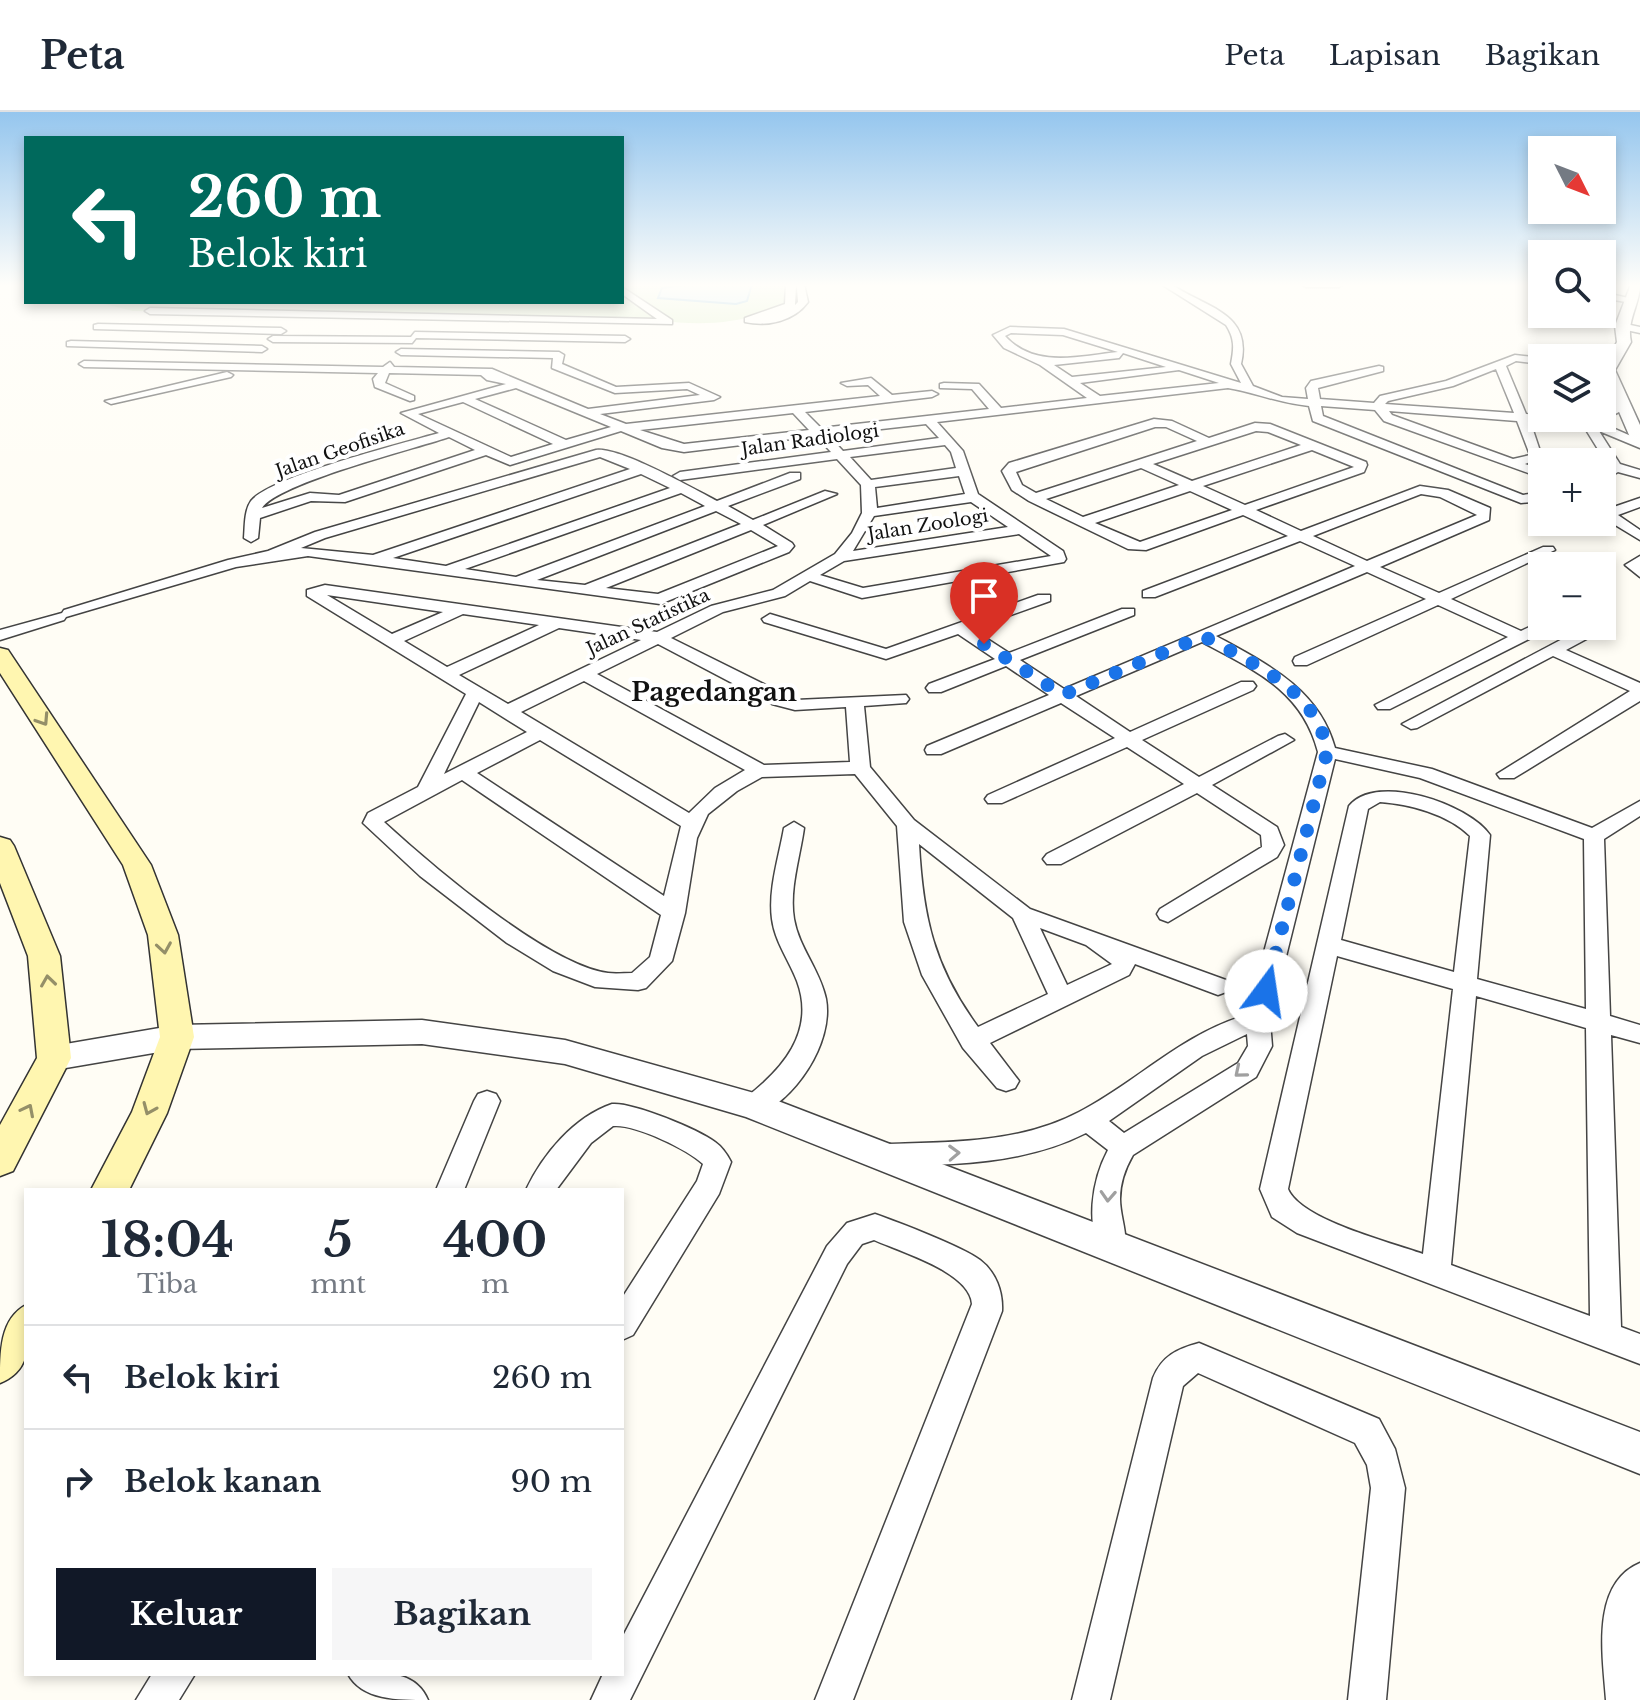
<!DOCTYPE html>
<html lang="id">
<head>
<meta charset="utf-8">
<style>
  :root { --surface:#fff; --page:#f6f6f7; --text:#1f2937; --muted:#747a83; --line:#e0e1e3; --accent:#111827 }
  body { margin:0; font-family:"Libre Baskerville",serif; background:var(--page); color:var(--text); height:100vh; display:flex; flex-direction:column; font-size:30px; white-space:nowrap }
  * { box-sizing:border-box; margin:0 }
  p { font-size:26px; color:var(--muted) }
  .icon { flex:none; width:44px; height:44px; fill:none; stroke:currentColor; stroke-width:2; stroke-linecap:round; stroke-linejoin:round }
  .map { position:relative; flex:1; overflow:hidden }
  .details { position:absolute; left:24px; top:1076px; width:600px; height:488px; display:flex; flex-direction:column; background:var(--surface); border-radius:0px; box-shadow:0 4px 12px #0003 }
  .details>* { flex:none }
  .guide { position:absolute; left:24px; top:24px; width:600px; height:168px; border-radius:0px; box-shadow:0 4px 12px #0003; background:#00695c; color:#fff; overflow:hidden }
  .needle { width:52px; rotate:132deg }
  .buttons { position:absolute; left:1528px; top:24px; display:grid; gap:16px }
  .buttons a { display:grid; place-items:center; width:88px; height:88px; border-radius:0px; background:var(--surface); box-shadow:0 4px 12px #0003; font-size:40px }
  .pin { position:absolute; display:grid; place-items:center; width:68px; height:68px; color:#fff; margin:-82px -34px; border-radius:50% 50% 50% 0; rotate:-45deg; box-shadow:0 0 8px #0007 }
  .pin .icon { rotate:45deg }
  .me { position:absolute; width:88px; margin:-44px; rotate:14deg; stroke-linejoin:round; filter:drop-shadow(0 0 6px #0008) }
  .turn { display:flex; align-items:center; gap:28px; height:168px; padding:0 32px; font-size:36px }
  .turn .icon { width:104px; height:104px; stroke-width:2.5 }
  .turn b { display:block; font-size:56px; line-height:68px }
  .eta { display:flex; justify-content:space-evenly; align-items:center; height:136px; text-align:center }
  .eta b { font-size:48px; font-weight:700; line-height:56px }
  .primary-button { display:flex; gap:16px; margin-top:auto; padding:16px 32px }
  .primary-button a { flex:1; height:92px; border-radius:0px; background:var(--accent); color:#fff; font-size:32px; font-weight:700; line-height:92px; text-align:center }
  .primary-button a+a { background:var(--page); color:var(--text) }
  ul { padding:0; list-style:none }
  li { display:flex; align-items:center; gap:24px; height:104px; padding:0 32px; border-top:2px solid var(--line) }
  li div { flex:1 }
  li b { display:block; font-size:30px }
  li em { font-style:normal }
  header { display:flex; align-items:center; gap:48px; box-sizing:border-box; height:112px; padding:0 40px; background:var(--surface); border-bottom:2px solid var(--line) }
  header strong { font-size:38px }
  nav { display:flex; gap:44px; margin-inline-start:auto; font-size:28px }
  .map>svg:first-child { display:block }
  .green { fill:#d5ebbd }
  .water { fill:#b9e0f7; stroke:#3f96cf; stroke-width:2 }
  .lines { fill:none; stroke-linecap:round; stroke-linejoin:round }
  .minor-casing { stroke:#444; stroke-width:3 }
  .tertiary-casing { stroke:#444; stroke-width:3 }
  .secondary-casing { stroke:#333; stroke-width:3 }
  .minor { fill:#fff; fill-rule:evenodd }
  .tertiary { fill:#fff; fill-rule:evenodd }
  .secondary { fill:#fff6b0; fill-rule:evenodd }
  .oneway { stroke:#948f68 }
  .oneway2 { stroke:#a0a0a0 }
  .route { stroke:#1a73e8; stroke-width:14; stroke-dasharray:0 25.2 }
  .labels { text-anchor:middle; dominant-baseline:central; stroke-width:8; stroke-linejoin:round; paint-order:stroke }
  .far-street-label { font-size:18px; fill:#111; stroke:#fff }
  .quarter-label { font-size:26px; font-weight:bold; fill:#111; stroke:#fff }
</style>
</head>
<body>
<header>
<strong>Peta</strong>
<nav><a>Peta</a><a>Lapisan</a><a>Bagikan</a></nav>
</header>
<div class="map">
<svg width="1640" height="1588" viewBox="0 0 1640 1588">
  <rect width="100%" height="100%" fill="#fffdf5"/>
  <path class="green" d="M 622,172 L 781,172 L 784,176 L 784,194 C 743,211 702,215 659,208 L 133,199 L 96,190 L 622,190 Z"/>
  <path class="water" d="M 690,172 L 752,172 L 747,189 L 736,192 L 658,186 L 662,176 Z"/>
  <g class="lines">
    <defs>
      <path id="minor" d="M 786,172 L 804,172 L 808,190 C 794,209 768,215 745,210 L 745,206 L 785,192 ZM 796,174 L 797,176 L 798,190 L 795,193 Z
        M 1161,172 L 1171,172 C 1205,196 1253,200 1241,252 L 1253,274 L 1282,285 L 1308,287 L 1306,276 L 1311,269 L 1379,254 L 1383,255 L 1383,259 L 1318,276 L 1320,287 L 1374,291 L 1380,284 L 1446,269 L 1515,243 L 1543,246 L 1542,252 L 1516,249 L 1506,254 L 1526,302 L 1542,303 L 1542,306 L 1590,306 L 1640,328 L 1640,336 L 1599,319 L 1620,352 L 1640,358 L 1640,366 L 1618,360 L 1602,369 L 1602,360 L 1609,355 L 1583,313 L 1530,309 L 1542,345 L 1525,352 L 1542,358 L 1542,366 L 1384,309 L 1375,298 L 1321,294 L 1323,304 L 1523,383 L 1542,380 L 1542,389 L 1521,391 L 1313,309 L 1309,294 C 1278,291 1257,281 1228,276 L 937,310 L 963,339 L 978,382 L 1063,439 L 1066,447 L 1064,450 L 862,486 L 810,469 L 785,484 L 723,500 L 671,526 L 796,588 L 906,583 L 909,587 L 906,591 L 864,594 L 870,655 L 914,708 L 1030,797 L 1226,868 L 1230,874 L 1226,880 L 1218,883 L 1135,852 L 1129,863 L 990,931 L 1019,969 L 1015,976 L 1006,979 L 997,976 L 963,936 L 922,863 L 904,810 L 897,714 L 855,662 L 762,665 L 737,679 L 708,702 L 697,726 L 685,801 L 672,849 L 646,876 L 638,878 L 595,875 L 553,859 L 507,831 L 420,764 L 363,711 L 368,701 L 418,675 L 466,582 L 307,484 L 307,478 L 325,473 L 657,520 L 711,494 L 773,478 L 835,442 L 852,421 L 862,401 L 861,373 L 837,347 L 680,368 L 673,364 L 680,360 L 831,340 L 816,324 L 684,340 L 662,336 L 621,319 L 510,353 L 486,343 L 345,390 L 311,389 L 260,406 L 258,426 L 251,430 L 244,426 C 245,415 244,399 251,389 C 269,365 404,331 439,321 L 401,301 L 506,272 L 487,268 L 481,263 L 389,261 L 385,271 L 414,284 L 414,288 L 410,289 L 375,275 L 373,267 L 378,261 L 84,255 L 79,252 L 84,249 L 383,255 L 390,250 L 394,255 L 492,257 L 588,297 L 700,283 L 687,277 L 615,281 L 552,256 L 553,246 L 401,243 L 396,240 L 401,237 L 559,240 L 564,243 L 562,252 L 616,275 L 689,271 L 720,285 L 714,288 L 600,302 L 626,312 L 880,284 L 868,273 L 847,274 L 841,271 L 871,266 L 892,283 L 932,279 L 938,282 L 932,285 L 805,300 L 821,316 L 989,297 L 972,277 L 940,276 L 940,272 L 944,271 L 979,272 L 1001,296 L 1087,286 L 1040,253 L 1004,236 L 993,223 L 1010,215 L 1064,217 L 1241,271 L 1231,252 C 1234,236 1235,227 1226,213 ZM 1011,221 L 1063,223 L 1118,240 C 1079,244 1035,257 1005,224 ZM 1123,241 L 1166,255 L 1072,265 L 1054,253 L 1119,246 ZM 1496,257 L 1514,301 L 1385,292 L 1388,289 L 1453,274 ZM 1179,258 L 1219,271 L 1100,284 L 1080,271 ZM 516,276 L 611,315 L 566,328 L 475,287 ZM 463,290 L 553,332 L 511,345 L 418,302 ZM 1389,299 L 1517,309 L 1530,343 L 1513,347 L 1392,303 ZM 793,301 L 809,318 L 684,332 L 640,318 ZM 926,312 L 939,326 L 843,339 L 828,323 ZM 449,325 L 475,338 L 339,383 L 310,381 L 262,396 C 278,371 414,337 449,325 ZM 945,333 L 951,340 L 956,356 L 871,368 L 850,345 ZM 959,364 L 965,382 L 877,396 L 875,375 ZM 971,390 L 1008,415 L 853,439 L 874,404 ZM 1019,422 L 1051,444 L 863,476 L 820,463 L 844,449 ZM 327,483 L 443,500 L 392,522 ZM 463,502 L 539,513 L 447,555 L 404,529 ZM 559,516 L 641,528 L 508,592 L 459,563 ZM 658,532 L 772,592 L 795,598 L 846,595 L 850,650 L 764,653 L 597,562 ZM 584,569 L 745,658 L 715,676 L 689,701 L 521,600 ZM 479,590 L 527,620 L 444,662 ZM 540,628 L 681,714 L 664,784 L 477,661 ZM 462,668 L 661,803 L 650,845 L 632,861 C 624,861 616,862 608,861 C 547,853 430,752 384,710 ZM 919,732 L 1013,806 L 1048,882 L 978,915 C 934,855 923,806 919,732 ZM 1040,816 L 1086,833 L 1112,852 L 1067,873 Z
        M 1301,172 L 1344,172 L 1339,175 L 1306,175 Z
        M 1534,172 L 1542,172 L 1542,175 L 1536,174 Z
        M 622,175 L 672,208 L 672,212 L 150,202 L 145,199 L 150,196 L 657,207 L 622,182 Z
        M 1602,180 L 1637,188 L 1632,191 L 1602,186 Z
        M 1621,211 L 1640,215 L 1640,221 L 1617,216 L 1617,212 Z
        M 98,212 L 281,216 L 286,219 L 281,222 L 94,217 L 94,213 Z
        M 415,220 L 625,224 L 630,227 L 625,230 L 416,226 L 412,231 L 273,230 L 268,227 L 273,224 L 411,225 Z
        M 71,229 L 262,234 L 267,237 L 262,240 L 67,234 L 67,230 Z
        M 227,260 L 233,263 L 231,265 L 111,292 L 105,289 Z
        M 1624,289 L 1630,293 L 1628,295 C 1619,300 1609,306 1600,306 L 1602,299 Z
        M 1154,307 L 1172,309 L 1209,326 L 1255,311 L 1270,312 L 1366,350 L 1367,353 L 1364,360 L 1256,398 L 1301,419 L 1420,374 L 1448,378 L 1490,396 L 1489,408 L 1380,455 L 1439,481 L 1543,435 L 1553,435 L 1555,438 L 1451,487 L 1521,519 L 1542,509 L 1542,514 L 1551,514 L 1549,517 L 1390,597 L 1378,597 L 1375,593 L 1508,525 L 1438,493 L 1307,553 L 1295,553 L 1293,549 L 1295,545 L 1426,487 L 1367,460 L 1216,524 C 1267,552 1319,577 1335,636 L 1432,657 L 1592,716 L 1640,689 L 1640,704 L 1604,727 L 1610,904 L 1640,913 L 1640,931 L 1611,923 L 1621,1215 L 1640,1222 L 1640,1252 L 1297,1121 L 1272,1105 L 1260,1077 L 1349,694 C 1376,660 1469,692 1490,723 L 1477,867 L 1586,897 L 1584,727 L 1420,666 L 1335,647 L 1270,909 L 1272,934 L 1256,965 L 1133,1043 C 1125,1057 1120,1071 1120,1087 C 1120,1107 1131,1128 1122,1146 L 1112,1150 L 1102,1146 C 1086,1113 1091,1070 1108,1038 L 1086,1021 C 1025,1052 955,1053 888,1054 L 878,1051 L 874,1043 L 878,1035 L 888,1032 C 953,1030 1020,1031 1079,1000 C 1137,970 1183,921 1247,903 L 1318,640 C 1302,578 1254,558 1202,530 L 1076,584 L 1130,620 L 1241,570 L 1253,570 L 1256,574 L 1253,578 L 1142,628 L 1199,665 L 1278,624 L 1285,622 L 1294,628 L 1212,673 L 1277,715 L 1284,733 L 1277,745 L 1168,810 L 1160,807 L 1157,802 L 1160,797 L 1262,735 L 1261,723 L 1197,681 L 1061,752 L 1047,752 L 1043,747 L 1047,742 L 1184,672 L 1127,635 L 1002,691 L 988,691 L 985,687 L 988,683 L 1115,626 L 1061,591 L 941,642 L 927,642 L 925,638 L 927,634 L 1049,583 L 1006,554 L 941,580 L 929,580 L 926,576 L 929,572 L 995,547 L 958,522 L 886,547 L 764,510 L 762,507 L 770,502 L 886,537 L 1038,483 L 1050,483 L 1050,489 L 972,517 L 1009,541 L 1122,497 L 1134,497 L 1134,503 L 1020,548 L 1064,577 L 1355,454 L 1300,429 L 1155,485 L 1143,485 L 1143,479 L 1288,424 L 1243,403 L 1146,438 L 1128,437 L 1029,389 L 1012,378 L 1002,359 L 1009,351 ZM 1155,315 L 1166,315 L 1197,329 L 1036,381 L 1022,373 L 1016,360 ZM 1256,319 L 1268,320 L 1301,333 L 1192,369 L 1153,352 ZM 1312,338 L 1354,355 L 1245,393 L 1203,374 ZM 1141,356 L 1179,373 L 1083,405 L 1046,387 ZM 1190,379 L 1232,398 L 1140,430 L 1095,411 ZM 1421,382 L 1440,385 L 1477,403 L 1367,449 L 1313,424 ZM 1380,690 C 1409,692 1448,702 1470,724 L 1454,860 L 1341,828 L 1368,697 ZM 1337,844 L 1453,877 L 1423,1142 C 1390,1130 1301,1108 1288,1077 ZM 1476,884 L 1586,916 L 1590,1204 L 1451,1153 ZM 1247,922 L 1248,934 L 1238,951 L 1124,1021 L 1109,1009 L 1202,944 Z
        M 596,338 C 620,335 692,376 717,389 L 790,361 L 800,361 L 800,367 L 728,394 L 753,408 L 825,379 L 837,382 L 763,413 L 792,431 L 794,434 L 789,440 L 660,492 L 308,444 L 236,455 L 66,505 L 64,508 L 0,528 L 0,518 L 62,501 L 64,498 L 228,448 L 268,439 L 315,420 ZM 600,345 L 630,357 L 373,443 L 301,436 L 325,426 ZM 641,362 L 670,376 L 446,454 L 393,446 ZM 681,381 L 705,394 L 516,465 L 465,457 ZM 716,399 L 741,412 L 585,473 L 537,468 ZM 751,418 L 778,434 L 658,482 L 606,476 Z
        M 1640,386 L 1640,395 L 1618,403 L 1640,418 L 1640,428 L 1602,405 L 1602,399 Z
        M 1640,444 L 1640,465 L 1625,453 Z
        M 1602,510 L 1607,514 L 1605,517 L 1566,538 L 1640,571 L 1640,589 L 1514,666 L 1500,666 L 1497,662 L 1630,579 L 1553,544 L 1417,616 L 1411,617 L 1402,612 L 1587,514 L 1602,514 Z
        M 794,710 L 804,716 C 800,745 789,778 794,807 C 799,836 820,858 826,887 C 834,931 794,991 753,1005 L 744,1001 L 740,994 L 744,987 C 782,958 816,920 797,869 C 789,848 775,830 772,807 C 768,777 779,745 784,716 Z
        M 487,979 L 496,982 L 500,989 L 464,1078 L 436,1078 L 474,989 L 478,982 Z
        M 612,992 C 632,990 698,1017 715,1030 C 722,1035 727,1042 731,1050 L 719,1082 L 633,1223 L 622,1228 L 622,1186 L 697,1069 L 703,1052 C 687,1037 635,1012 613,1014 L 591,1031 L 556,1078 L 526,1078 C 543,1042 574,1005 612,992 Z
        M 875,1102 C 900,1111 961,1134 980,1148 C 996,1160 1003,1180 1002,1199 L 853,1588 L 815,1588 L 972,1192 C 970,1160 901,1140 874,1128 L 862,1132 L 847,1152 L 630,1588 L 591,1588 L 603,1562 L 622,1562 L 622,1526 L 827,1134 L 847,1111 Z
        M 1199,1231 L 1379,1307 L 1395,1337 L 1405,1376 L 1386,1588 L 1348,1588 L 1371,1376 L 1367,1353 L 1355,1331 L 1198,1261 L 1183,1274 L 1110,1588 L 1072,1588 L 1153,1266 C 1162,1244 1177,1237 1199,1231 Z
        M 1640,1451 L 1640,1588 L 1606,1588 C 1603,1545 1590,1472 1640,1451 Z
        M 152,1562 L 195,1562 L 179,1588 L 136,1588 Z
        M 348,1562 C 379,1562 414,1555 428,1588 C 397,1588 362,1588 348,1562 Z"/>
      <path id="tertiary" d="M 1631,172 L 1640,172 C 1640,193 1626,208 1631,230 L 1615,258 L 1640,313 L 1640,335 L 1632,330 L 1602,260 L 1617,230 L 1615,214 Z
        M 422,908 L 565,928 L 765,984 L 1640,1320 L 1640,1362 L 746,1005 L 565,952 L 422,932 L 177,937 L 54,958 L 43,955 L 38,946 L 43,937 L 54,934 L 177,913 Z"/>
      <path id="secondary" d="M 0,536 L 8,538 L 151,753 L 178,823 L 194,925 L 167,1001 L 129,1078 L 91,1078 L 132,1000 L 160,925 L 148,823 L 123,753 L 0,561 Z
        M 0,725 L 10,728 L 14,734 L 60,844 L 71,946 L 13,1059 L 0,1064 L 0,1013 L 37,946 L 28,844 L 0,771 Z
        M 26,1193 C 26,1226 36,1256 0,1271 C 0,1239 0,1207 26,1193 Z"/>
    </defs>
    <use href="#minor" class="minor-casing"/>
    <use href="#tertiary" class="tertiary-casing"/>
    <use href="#secondary" class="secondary-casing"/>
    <use href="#minor" class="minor"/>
    <use href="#tertiary" class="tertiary"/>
    <use href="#secondary" class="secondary"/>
  </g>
  <defs><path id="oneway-chevron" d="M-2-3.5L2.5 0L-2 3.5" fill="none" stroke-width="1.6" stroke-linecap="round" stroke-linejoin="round" transform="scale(2)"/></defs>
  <g class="oneway">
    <use href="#oneway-chevron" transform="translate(43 608) rotate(57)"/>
    <use href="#oneway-chevron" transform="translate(164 836) rotate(81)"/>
    <use href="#oneway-chevron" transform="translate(48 869) rotate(-98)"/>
    <use href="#oneway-chevron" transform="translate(149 997) rotate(113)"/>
    <use href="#oneway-chevron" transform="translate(28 998) rotate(-63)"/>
  </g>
  <g class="oneway2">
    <use href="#oneway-chevron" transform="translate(1240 960) rotate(140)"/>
    <use href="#oneway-chevron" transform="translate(954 1041) rotate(-2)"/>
    <use href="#oneway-chevron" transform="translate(1108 1084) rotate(93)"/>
  </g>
  <linearGradient id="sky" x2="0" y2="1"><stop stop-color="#95c6ee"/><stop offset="0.44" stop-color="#fffefa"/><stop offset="1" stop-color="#fffefa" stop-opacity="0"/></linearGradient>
  <rect width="1640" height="394" fill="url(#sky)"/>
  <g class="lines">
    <path class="route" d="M 984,532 L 1063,583 L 1203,524 C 1251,551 1319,578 1327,640 L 1266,879"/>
  </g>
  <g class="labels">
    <g class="far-street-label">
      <text transform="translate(810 328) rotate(-8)">Jalan Radiologi</text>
      <text transform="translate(340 338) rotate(-19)">Jalan Geofisika</text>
      <text transform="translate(928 413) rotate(-9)">Jalan Zoologi</text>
      <text transform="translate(648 510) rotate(-25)">Jalan Statistika</text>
    </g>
    <g class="quarter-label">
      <text x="714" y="580">Pagedangan</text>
    </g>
  </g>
</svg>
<div class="buttons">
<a><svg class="needle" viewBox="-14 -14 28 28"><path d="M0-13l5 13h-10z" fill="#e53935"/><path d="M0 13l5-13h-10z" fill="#747a83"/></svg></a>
<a><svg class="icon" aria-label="search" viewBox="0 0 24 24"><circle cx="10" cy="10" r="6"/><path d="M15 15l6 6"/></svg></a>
<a><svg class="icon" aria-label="layers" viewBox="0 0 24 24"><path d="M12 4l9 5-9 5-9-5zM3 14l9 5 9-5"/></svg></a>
<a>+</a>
<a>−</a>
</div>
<div class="pin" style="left:984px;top:532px;background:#d93025"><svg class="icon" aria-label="arrive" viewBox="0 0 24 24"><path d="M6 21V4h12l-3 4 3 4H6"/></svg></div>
<svg class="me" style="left:1266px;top:879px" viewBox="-20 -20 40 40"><circle r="19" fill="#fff"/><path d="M0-13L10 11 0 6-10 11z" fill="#1a73e8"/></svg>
<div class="guide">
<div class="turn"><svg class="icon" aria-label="left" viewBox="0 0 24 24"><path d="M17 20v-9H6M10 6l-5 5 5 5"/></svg><div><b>260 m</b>Belok kiri</div></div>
</div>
<section class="details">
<div class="eta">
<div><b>18:04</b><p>Tiba</p></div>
<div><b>5</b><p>mnt</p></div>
<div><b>400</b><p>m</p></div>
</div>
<ul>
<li><svg class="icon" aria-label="left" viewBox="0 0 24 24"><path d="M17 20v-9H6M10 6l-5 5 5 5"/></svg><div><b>Belok kiri</b></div><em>260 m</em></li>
<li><svg class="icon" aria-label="right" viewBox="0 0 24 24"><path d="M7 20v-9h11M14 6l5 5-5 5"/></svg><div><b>Belok kanan</b></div><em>90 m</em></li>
</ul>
<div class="primary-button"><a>Keluar</a><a>Bagikan</a></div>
</section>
</div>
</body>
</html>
